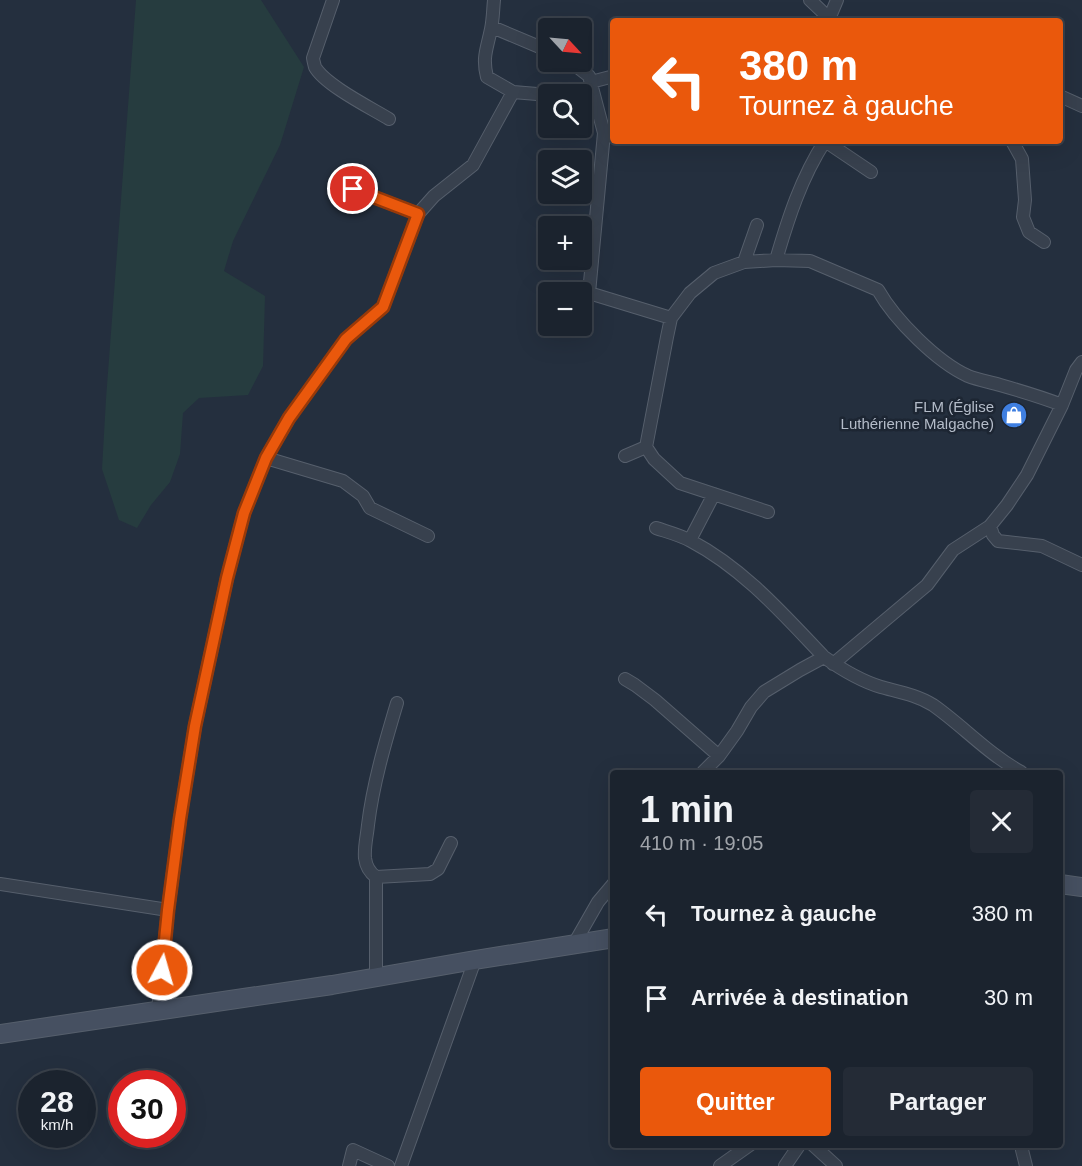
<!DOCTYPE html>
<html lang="fr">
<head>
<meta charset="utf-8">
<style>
  :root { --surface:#1b232e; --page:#242b36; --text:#f1f3f6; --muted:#a0a4aa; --line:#39404a; --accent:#ea580c }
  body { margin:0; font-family:Helvetica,sans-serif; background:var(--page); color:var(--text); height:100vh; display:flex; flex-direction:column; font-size:22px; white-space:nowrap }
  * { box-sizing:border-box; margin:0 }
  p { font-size:20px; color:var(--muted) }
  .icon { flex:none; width:33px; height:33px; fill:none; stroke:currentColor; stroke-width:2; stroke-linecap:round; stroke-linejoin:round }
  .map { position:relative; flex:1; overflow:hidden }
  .details { position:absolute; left:610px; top:770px; width:453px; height:378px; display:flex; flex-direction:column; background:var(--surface); border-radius:6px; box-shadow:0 6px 24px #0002,0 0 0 2px var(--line) }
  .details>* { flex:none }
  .banner { position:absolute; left:610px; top:18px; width:453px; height:126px; border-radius:6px; box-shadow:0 6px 24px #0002,0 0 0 2px var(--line); background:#ea580c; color:#fff; overflow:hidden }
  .needle { width:39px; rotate:116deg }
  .tools { position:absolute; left:538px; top:18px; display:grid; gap:12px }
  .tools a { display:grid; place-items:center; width:54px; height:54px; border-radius:6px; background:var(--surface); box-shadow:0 6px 24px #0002,0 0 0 2px var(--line); font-size:30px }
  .speed { position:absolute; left:18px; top:1070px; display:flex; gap:12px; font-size:30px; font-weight:700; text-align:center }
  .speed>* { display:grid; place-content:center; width:78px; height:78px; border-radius:50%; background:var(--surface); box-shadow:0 6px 24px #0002,0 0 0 2px var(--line); line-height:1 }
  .speed small { font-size:15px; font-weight:400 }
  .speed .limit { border:9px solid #d22; background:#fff; color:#111 }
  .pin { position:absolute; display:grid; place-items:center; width:51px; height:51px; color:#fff; margin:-26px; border:3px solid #fff; border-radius:50%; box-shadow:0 2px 6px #0007 }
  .me { position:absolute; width:66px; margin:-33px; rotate:6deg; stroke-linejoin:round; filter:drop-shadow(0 0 4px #0008) }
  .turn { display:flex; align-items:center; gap:21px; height:126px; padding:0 30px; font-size:27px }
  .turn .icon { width:78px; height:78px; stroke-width:2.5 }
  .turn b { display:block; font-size:42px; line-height:51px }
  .round { display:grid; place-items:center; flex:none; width:63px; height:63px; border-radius:6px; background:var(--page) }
  .headline { display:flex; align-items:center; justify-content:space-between; height:102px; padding:0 30px }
  h1 { font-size:36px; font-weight:700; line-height:45px }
  .primary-button { display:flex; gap:12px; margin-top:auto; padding:12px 30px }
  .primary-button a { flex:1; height:69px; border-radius:6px; background:var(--accent); color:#fff; font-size:24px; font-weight:700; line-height:69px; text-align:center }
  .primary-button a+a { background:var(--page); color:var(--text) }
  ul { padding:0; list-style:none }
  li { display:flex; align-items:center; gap:18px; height:84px; padding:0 30px }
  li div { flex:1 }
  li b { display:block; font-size:22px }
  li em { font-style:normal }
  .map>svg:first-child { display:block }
  .green { fill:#263c3f }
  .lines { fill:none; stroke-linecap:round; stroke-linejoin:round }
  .street-casing { stroke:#565f6c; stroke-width:14 }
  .secondary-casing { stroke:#565f6c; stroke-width:20 }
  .street { stroke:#38414e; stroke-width:12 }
  .secondary { stroke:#465061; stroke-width:18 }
  .route-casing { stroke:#983908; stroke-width:15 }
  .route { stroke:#ea580c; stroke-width:10 }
  .labels { text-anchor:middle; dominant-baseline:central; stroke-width:5; stroke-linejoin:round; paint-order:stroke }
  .poi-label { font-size:15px; fill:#b4bcc9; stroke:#1d2633; text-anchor:end }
</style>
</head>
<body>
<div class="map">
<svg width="1082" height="1166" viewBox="0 0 1082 1166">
  <rect width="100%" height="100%" fill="#242f3e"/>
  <path class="green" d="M 136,0 L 261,0 L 304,67 L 280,145 L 233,241 L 224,271 L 265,296 L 263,366 L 248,395 L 199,398 L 183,413 L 180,454 L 170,482 L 151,505 L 137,528 L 119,520 L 102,469 L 106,399 Z"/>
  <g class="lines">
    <defs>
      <path id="street" d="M 333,0 L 313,58 C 313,59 315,67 315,67 C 325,85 371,108 389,119
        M 494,0 C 493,10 493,20 491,29 C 487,49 482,57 487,77 L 513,92 L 549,95
        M 810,0 L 832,21
        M 829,19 L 837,0
        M 492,27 L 549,51
        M 571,62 L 589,76 L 604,133 L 589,293 L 671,318
        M 591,82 L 614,76
        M 1060,96 L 1082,106
        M 825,141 L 871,172
        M 1012,141 L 1022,159 L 1025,200 L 1023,217 L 1029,232 L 1044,242
        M 353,189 L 418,214
        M 776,260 C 788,219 801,178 825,141
        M 744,262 L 757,225
        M 646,447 L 667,337 L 671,318 L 690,293 L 714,273 L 744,262 L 776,260 L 810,261 L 878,290 C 895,320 937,362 968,376 C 978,380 990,382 1000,385 C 1021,391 1041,397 1062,405
        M 625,456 L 646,447 L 654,459 L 680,483 L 768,512
        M 266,458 L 343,481 L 363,496 L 370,508 L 428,536
        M 990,526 L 993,535 L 998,541 L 1042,546 L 1082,565
        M 656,528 C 668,532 680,535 691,541 C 744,569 783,614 824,657 C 841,669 861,681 881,687 C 899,692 917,695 933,705 C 963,726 988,754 1021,772
        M 690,540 L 714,494
        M 833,664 L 927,585 L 953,550 L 990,526 L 1007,505 L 1027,475 L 1062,405 L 1076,370 L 1082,362
        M 625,679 L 635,685 L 655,700 L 719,756
        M 397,703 C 385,743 373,784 368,825 C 367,836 364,847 365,858 C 366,866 369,872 376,877 L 430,874 L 438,869 L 451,843
        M 703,772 L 719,756 L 737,731 L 751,707 L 764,692 L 800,670 L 824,657
        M 376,877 L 376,977
        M 0,884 L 168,910
        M 574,944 L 598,902 L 614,883
        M 158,1010 L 168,910 L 180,819 L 195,726 L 227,578 L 244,513 L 266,458 L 289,418 L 346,339 L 383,307 L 418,214 L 434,196 L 473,165 L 513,92
        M 812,1144 L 836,1166
        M 1022,1150 L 1026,1166
        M 349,1166 L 353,1150 L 388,1166
        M 401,1166 L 475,960
        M 720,1166 L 751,1144
        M 785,1166 L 800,1144"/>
      <path id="secondary" d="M 1060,884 L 1082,887
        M 0,1034 L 332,985 L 475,960 L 614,938"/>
    </defs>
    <use href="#street" class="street-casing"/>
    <use href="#secondary" class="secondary-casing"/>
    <use href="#street" class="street"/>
    <use href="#secondary" class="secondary"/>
  </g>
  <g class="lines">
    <defs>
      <path id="route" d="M 162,970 L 168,910 L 180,819 L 195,726 L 227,578 L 244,513 L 266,458 L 289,418 L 346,339 L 383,307 L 418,214 L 353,189"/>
    </defs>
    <use href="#route" class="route-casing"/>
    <use href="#route" class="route"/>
  </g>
  <defs>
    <symbol id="shop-disc" viewBox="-11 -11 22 22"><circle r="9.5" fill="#3f7fe0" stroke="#1d2633"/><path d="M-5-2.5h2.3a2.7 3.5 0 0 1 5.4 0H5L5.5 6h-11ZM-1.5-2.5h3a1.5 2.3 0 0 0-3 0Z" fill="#fff"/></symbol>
  </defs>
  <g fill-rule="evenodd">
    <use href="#shop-disc" x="999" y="400" width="30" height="30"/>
  </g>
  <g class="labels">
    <g class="poi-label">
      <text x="994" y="406">FLM (Église<tspan x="994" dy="17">Luthérienne Malgache)</tspan></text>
    </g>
  </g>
</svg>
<div class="tools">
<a><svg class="needle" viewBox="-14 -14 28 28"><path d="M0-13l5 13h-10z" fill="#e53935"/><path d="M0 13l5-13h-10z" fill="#a0a4aa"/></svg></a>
<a><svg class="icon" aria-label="search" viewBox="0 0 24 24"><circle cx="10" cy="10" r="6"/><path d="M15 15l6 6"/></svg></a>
<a><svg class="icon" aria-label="layers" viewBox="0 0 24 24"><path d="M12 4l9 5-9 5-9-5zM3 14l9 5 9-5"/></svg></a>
<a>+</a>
<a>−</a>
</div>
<div class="speed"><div>28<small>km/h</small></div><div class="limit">30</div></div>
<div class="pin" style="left:353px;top:189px;background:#d93025"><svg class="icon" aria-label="arrive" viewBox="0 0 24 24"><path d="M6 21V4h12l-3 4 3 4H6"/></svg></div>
<svg class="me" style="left:162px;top:970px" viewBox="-20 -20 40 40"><circle r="17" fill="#ea580c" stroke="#fff" stroke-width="3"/><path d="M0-11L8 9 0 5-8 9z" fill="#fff"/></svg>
<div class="banner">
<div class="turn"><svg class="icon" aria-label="left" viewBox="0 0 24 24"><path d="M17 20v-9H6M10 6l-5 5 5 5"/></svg><div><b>380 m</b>Tournez à gauche</div></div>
</div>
<section class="details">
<div class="headline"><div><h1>1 min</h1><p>410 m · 19:05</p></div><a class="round"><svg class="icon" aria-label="close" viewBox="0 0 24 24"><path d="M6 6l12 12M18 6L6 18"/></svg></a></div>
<ul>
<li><svg class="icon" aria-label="left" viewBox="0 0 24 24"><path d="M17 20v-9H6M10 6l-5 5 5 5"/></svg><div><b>Tournez à gauche</b></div><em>380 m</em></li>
<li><svg class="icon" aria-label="arrive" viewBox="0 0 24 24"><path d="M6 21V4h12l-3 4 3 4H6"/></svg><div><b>Arrivée à destination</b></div><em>30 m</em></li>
</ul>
<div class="primary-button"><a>Quitter</a><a>Partager</a></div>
</section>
</div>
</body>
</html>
